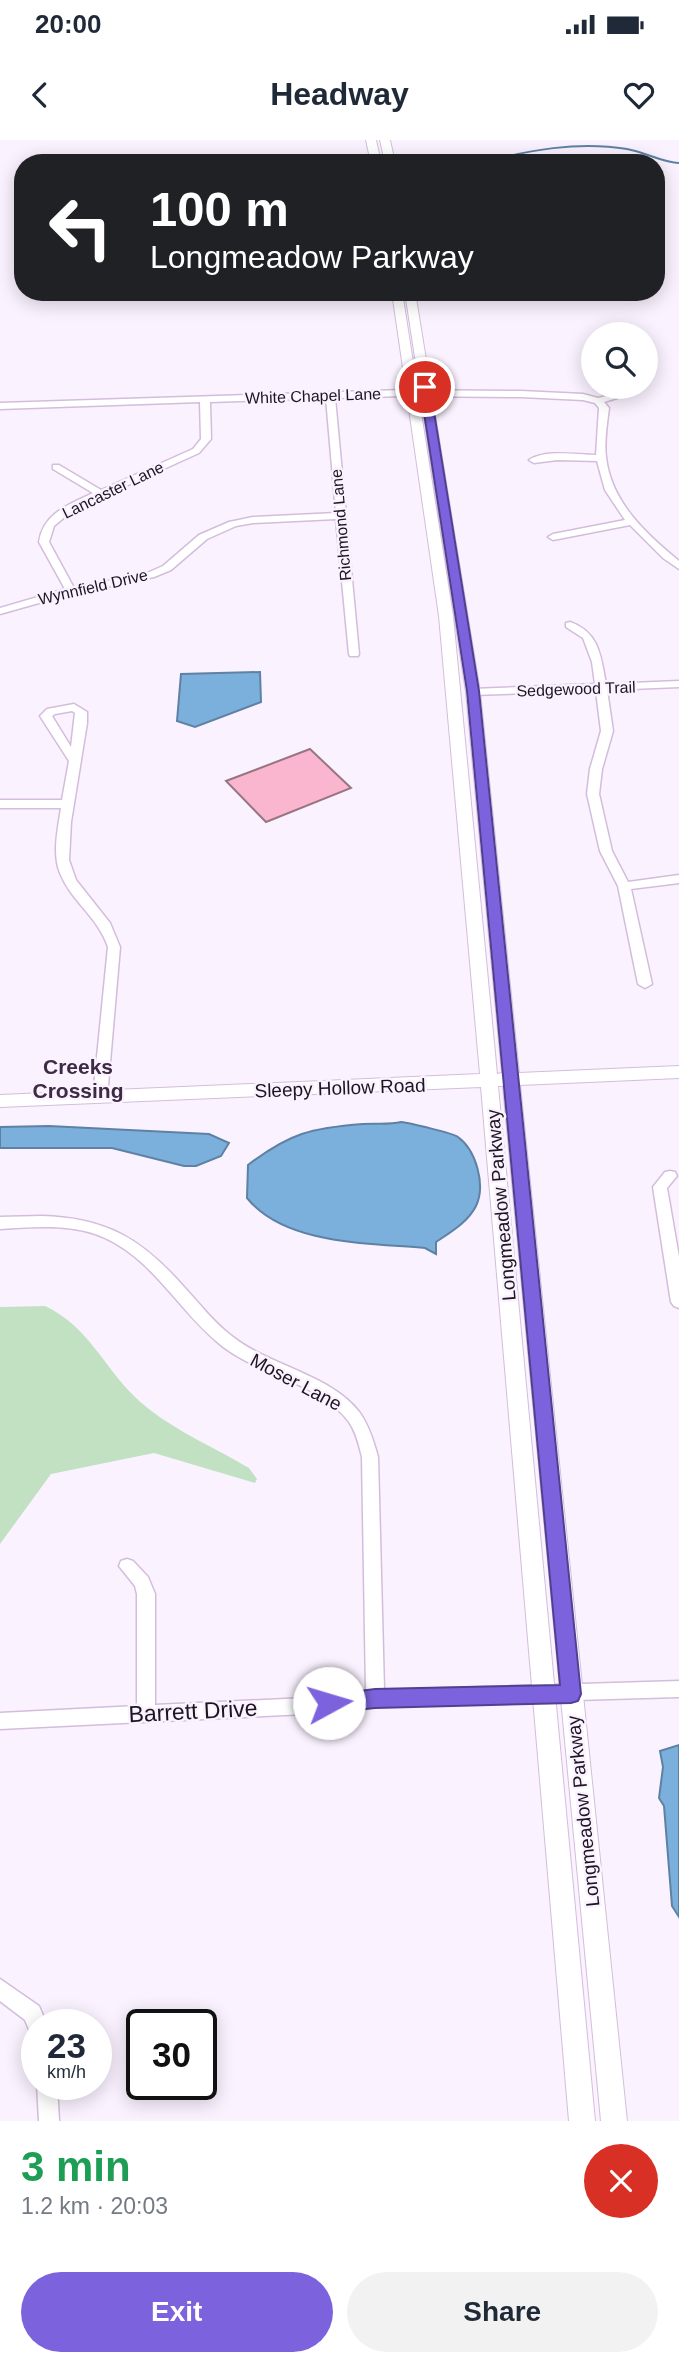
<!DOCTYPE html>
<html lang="en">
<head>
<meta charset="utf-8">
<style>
  :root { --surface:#fff; --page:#f2f2f3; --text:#1f2937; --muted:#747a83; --accent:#7c63dd }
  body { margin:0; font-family:Arial,sans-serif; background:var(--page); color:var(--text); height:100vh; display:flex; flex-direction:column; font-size:26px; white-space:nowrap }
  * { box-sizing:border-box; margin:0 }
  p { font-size:23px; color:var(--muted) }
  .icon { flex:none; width:38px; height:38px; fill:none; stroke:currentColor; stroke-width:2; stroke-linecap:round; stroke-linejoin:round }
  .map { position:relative; height:1981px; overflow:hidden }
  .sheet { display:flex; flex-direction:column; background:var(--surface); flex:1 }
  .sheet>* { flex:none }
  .hud { position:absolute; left:14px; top:14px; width:651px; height:147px; border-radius:28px; box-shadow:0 4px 18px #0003; background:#202124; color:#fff; overflow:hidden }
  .tools { position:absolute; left:581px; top:182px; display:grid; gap:14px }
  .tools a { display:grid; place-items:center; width:77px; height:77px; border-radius:50%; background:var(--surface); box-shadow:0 4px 18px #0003; font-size:35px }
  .speed { position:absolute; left:21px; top:1869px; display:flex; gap:14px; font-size:35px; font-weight:700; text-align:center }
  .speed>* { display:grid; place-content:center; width:91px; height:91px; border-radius:50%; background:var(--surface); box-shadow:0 4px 18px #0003; line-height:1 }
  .speed small { font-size:18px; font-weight:400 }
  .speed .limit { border:4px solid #111; border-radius:10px; background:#fff; color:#111 }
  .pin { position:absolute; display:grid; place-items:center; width:60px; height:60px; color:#fff; margin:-30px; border:4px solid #fff; border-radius:50%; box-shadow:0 2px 7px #0007 }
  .me { position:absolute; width:77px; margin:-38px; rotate:84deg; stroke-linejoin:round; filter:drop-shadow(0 0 5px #0008) }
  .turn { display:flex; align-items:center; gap:24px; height:147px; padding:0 21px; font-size:32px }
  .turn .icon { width:91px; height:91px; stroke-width:2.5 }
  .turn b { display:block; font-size:49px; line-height:60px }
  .round { display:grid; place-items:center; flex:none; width:74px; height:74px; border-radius:37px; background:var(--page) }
  .head { display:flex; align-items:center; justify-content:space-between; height:119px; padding:0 21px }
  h1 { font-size:42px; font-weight:800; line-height:52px; color:#1e9e55 }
  .action { display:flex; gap:14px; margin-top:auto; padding:14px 21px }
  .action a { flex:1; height:80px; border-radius:42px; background:var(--accent); color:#fff; font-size:28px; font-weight:800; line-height:80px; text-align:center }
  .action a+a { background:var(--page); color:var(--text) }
  .status { display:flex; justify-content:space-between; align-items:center; height:49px; padding:0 35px; background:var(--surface); direction:ltr }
  .status svg { height:19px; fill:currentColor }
  header { display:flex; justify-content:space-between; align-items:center; height:91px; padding:0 21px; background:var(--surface); font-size:32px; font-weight:800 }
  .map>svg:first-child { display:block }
  .green { fill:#c2e1c3 }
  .water { fill:#7bafdc; stroke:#5f81a4; stroke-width:2 }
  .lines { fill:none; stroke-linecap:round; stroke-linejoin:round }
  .stream { stroke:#5f81a4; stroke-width:2 }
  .building { fill:#fab6cf; stroke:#997582; stroke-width:2 }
  .minor-casing { stroke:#d4bddc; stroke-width:3 }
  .tertiary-casing { stroke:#d4bddc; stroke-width:2 }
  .minor { fill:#fff; fill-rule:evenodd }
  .tertiary { fill:#fff; fill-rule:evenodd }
  .route { fill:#7c63dd; stroke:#514090; stroke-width:2 }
  .labels { text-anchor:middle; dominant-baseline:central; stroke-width:5; stroke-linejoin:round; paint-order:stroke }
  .far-street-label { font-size:16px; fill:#1d1520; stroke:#fbf2ff }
  .street-label { font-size:19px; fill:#1d1520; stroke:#fbf2ff }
  .neighbourhood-label { font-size:21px; font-weight:bold; fill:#3d2a43; stroke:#fbf2ff }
  .near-street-label { font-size:23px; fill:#1d1520; stroke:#fbf2ff }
</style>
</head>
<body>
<div class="status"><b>20:00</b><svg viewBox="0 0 49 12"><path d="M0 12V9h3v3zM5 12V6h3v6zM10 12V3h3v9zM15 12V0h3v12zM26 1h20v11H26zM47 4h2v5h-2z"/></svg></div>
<header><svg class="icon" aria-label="back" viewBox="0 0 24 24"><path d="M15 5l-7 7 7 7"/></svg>Headway<svg class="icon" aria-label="heart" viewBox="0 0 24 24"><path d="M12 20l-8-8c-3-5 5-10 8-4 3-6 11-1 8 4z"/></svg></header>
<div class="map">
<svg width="679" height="1981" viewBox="0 0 679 1981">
  <rect width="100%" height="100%" fill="#fbf2ff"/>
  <path class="green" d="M 45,1166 C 88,1186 103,1226 135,1257 C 166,1287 212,1306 249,1328 L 257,1339 L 255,1343 L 154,1313 L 51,1334 L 0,1404 L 0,1167 Z"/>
  <path class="water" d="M 260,532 L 261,562 L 195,587 L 177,581 L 181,534 Z
    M 401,982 C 409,983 453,993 458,997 C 476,1010 486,1045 476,1066 C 468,1082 451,1092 436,1102 L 436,1114 L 425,1108 C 369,1103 285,1105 247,1058 L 248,1025 C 290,993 311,988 363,984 C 376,983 389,985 401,982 Z
    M 49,986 L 209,994 L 229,1003 L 221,1016 L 196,1026 L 184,1026 L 112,1008 L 0,1008 L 0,987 Z
    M 679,1605 L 679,1777 L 672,1766 L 664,1666 L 659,1658 L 663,1627 L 660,1611 Z"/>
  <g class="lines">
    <path class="stream" d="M 481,23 C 528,10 578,1 627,9 C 644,12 664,23 679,23"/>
  </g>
  <path class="building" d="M 310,609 L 351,648 L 266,682 L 226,641 Z"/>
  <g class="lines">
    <defs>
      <path id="minor" d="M 403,250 L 521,251 L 583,254 L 598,258 L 627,251 L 627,255 L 604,262 L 609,268 C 607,284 604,301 606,317 C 611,362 646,394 679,421 L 679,429 L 663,418 L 630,385 L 553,400 L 548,397 L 553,394 L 625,380 L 605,350 L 597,321 L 557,320 L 534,323 L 529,320 C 546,309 576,315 596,315 L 599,268 L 595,263 L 583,260 L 521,257 L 403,256 L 335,258 L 359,514 L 358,516 L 350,516 L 349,514 L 336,379 L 253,383 L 236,386 L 207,399 L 171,430 L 154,437 L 60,457 L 0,474 L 0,468 L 65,449 L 39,402 C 43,373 70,364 93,353 L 53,329 L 53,325 L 59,325 L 101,350 L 193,309 L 201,299 L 200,262 L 0,269 L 0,263 ZM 326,258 L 336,373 L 253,377 L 229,382 L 199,395 L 163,426 L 147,433 L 74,448 L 49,402 L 54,386 L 73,370 L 199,313 L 211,299 L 210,262 Z
        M 570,482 C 599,492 601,516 606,544 L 679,541 L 679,547 L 607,550 L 613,591 L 602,629 L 599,654 L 612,711 L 628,742 L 679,735 L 679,743 L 631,749 L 652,844 L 645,848 L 638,844 L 618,746 L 600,711 L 587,654 L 590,629 L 601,591 L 596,551 L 473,555 L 467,552 L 473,549 L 595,544 L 592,522 L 583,498 L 566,487 L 566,483 Z
        M 74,564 L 87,572 L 87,583 L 71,682 L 69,720 L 76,740 L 110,783 L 120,807 L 107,957 L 100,962 L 93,957 L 108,807 C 98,777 71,761 60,733 C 52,714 58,688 61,668 L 0,668 L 0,660 L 62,660 L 69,621 L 40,576 L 47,569 ZM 72,571 L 75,573 L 71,607 L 52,576 L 55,574 Z
        M 670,1031 L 675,1032 L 677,1036 L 667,1048 L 679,1117 L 679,1168 L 674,1166 L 671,1162 L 653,1047 L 665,1032 Z
        M 42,1076 C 107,1078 142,1099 184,1147 C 200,1164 214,1183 233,1197 C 270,1226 332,1235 360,1273 C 369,1286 374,1302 378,1317 L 384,1550 L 679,1541 L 679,1557 L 375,1566 L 306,1574 L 0,1589 L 0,1573 L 137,1566 L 137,1454 L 135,1446 L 119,1426 L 121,1421 L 127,1419 L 133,1421 L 148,1437 L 155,1454 L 155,1565 L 306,1558 L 366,1551 L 362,1317 C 359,1305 356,1292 349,1282 C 322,1244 259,1235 222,1206 C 180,1173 155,1121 105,1098 C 73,1083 34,1087 0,1089 L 0,1077 Z
        M 0,1839 L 39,1866 L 47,1885 L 37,1885 L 37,1895 L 30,1892 L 25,1880 L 0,1861 Z
        M 37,1944 L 57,1944 L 59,1981 L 39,1981 Z"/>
      <path id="tertiary" d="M 366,0 L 376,0 L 381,23 L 371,23 Z
        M 380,0 L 390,0 L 395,23 L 385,23 Z
        M 392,152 L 402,152 L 453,476 L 497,934 L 502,933 L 466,552 L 405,152 L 415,152 L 480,552 L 519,933 L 679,926 L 679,938 L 520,945 L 627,1981 L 601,1981 L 503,946 L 498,946 L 595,1981 L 569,1981 L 481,947 L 0,967 L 0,955 L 480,934 L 439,476 Z"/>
    </defs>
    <use href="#minor" class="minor-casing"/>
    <use href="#tertiary" class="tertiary-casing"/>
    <use href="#minor" class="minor"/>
    <use href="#tertiary" class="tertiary"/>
  </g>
  <path class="route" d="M 425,244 L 430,247 L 479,551 L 581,1554 L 578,1561 L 571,1563 L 375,1568 L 329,1573 L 322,1570 L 319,1563 L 322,1556 L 375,1549 L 560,1545 L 467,551 L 420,247 Z"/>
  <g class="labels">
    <g class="far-street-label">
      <text transform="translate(313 256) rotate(-2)">White Chapel Lane</text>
      <text transform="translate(113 350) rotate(-26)">Lancaster Lane</text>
      <text transform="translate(341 385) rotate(-95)">Richmond Lane</text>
      <text transform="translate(93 447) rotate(-13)">Wynnfield Drive</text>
      <text transform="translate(576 549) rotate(-2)">Sedgewood Trail</text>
    </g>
    <g class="street-label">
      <text transform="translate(340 948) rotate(-2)">Sleepy Hollow Road</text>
      <text transform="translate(501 1065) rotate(-95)">Longmeadow Parkway</text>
      <text transform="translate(296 1242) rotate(28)">Moser Lane</text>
      <text transform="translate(583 1671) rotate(-96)">Longmeadow Parkway</text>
    </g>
    <g class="neighbourhood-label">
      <text x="78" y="926">Creeks<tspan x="78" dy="24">Crossing</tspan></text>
    </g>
    <g class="near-street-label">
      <text transform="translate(193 1571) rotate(-3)">Barrett Drive</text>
    </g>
  </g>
</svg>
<div class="tools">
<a><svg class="icon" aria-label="search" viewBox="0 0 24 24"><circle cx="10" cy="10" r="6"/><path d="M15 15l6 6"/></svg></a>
</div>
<div class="speed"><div>23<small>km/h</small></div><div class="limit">30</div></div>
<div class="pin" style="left:425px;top:247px;background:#d93025"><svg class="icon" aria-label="arrive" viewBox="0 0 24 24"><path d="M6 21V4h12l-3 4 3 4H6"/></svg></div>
<svg class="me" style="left:329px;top:1563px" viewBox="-20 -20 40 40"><circle r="19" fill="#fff"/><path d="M0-13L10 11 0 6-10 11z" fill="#7c63dd"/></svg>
<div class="hud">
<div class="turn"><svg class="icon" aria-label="left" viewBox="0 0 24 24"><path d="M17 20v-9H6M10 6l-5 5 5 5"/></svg><div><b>100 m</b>Longmeadow Parkway</div></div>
</div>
</div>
<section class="sheet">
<div class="head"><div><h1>3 min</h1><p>1.2 km · 20:03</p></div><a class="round" style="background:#d93025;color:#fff"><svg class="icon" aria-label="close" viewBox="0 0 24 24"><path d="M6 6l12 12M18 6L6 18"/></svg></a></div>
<div class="action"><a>Exit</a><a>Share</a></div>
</section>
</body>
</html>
